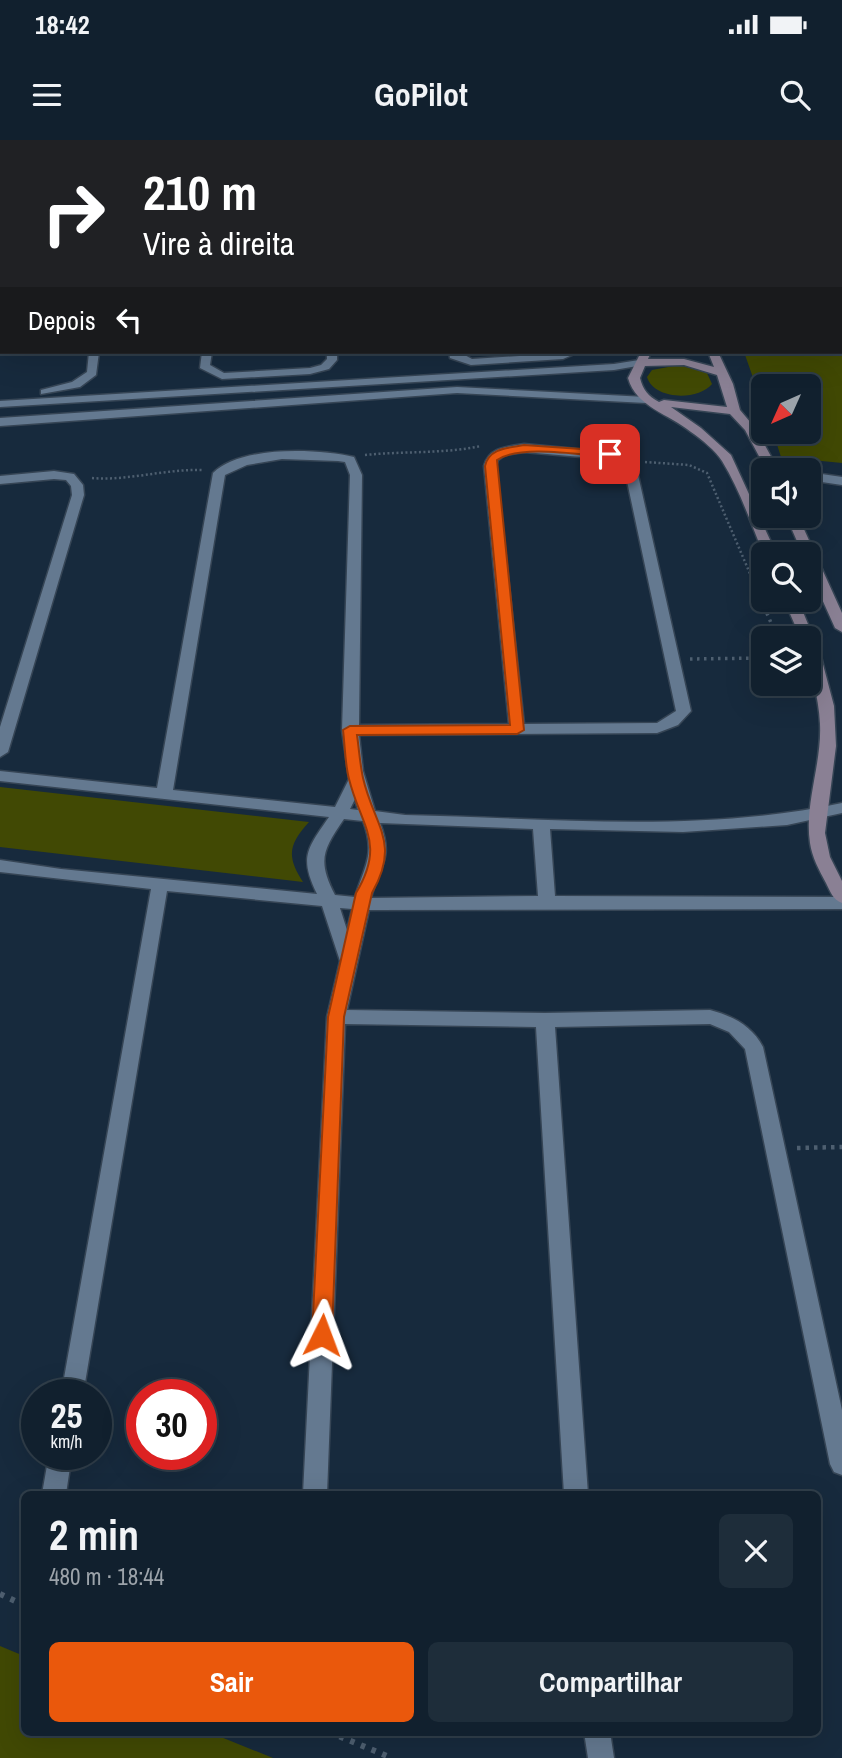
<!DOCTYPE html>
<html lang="pt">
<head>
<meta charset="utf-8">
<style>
  :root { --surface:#11202e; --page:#1e2d3a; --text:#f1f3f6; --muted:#9ca3aa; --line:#303e4a; --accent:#ea580c }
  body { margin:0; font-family:"Archivo Narrow",sans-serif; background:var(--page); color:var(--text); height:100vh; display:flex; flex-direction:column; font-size:26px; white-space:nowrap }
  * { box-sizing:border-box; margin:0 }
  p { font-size:23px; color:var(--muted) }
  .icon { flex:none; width:38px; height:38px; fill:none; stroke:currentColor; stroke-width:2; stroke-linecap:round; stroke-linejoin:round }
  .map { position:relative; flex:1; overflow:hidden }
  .drawer { position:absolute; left:21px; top:1351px; width:800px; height:245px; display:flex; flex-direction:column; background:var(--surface); border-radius:10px; box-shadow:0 7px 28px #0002,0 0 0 2px var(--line) }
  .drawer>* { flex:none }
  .hud { position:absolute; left:0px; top:0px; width:844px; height:214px; box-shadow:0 7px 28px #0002,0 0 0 2px var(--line); background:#202124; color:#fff; overflow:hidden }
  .needle { width:46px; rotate:225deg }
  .buttons { position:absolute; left:751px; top:234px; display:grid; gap:14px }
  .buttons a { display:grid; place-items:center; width:70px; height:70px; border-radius:10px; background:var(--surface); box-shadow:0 7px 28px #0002,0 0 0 2px var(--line); font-size:35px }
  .speed { position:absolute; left:21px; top:1239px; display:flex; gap:14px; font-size:35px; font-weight:700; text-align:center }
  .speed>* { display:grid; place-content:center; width:91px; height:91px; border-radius:50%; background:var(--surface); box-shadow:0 7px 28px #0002,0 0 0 2px var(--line); line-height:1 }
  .speed small { font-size:18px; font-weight:400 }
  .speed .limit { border:10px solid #d22; background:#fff; color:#111 }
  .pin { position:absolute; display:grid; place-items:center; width:60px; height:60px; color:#fff; margin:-30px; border-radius:14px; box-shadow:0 4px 10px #0006 }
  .me { position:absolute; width:77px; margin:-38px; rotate:3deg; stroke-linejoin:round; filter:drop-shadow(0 0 5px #0008) }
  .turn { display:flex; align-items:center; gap:24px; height:147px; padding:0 28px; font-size:32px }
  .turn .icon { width:91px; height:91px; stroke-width:2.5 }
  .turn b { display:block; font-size:49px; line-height:60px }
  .then { display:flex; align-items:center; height:66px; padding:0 28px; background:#0003; gap:14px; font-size:26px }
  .round { display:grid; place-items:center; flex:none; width:74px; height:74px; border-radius:10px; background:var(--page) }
  .summary { display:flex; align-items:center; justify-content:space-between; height:119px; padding:0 28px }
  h1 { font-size:42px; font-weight:800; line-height:52px }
  .button { display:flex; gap:14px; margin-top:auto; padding:14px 28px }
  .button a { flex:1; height:80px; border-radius:10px; background:var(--accent); color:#fff; font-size:28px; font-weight:800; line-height:80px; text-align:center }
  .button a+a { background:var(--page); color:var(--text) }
  .status { display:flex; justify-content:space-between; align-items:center; height:49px; padding:0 35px; background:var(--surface); direction:ltr }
  .status svg { height:19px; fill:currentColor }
  header { display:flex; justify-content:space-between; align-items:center; height:91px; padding:0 28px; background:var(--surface); font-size:32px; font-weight:800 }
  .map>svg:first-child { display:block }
  .green { fill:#414904 }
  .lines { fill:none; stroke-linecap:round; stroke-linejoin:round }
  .street-casing { stroke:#364555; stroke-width:3 }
  .secondary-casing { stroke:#364555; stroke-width:3 }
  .path-far3 { stroke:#4e5f70; stroke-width:2.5; stroke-dasharray:2 2.5; stroke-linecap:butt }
  .path-far2 { stroke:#4e5f70; stroke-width:3.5; stroke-dasharray:2.5 4.5; stroke-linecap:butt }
  .path-far1 { stroke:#4e5f70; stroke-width:4.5; stroke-dasharray:3.5 5; stroke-linecap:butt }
  .path { stroke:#4e5f70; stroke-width:6; stroke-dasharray:4.5 7; stroke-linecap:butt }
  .street { fill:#647990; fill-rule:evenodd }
  .secondary { fill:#8a8094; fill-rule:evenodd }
  .route { fill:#ea580c; stroke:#983908; stroke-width:2 }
</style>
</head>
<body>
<div class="status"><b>18:42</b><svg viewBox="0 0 49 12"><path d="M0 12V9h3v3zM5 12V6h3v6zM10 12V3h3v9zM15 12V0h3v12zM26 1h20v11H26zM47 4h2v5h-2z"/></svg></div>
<header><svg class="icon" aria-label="menu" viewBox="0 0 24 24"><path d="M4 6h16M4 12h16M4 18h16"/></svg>GoPilot<svg class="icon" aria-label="search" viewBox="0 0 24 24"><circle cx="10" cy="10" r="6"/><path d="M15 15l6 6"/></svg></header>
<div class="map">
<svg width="842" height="1618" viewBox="0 0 842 1618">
  <rect width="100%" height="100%" fill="#172a3d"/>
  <path class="green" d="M 700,0 L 842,0 L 842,323 L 781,317 L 773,292 L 808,292 L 808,247 L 763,247 L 763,266 L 744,212 L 842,212 L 842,2 L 698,2 Z
    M 679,225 L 707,233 L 712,244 C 698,261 654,260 647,237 L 652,230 Z
    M 0,647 L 309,682 C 289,704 286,716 303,742 L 0,707 Z
    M 0,1506 L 24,1516 L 24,1592 L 211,1593 L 273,1618 L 0,1618 Z"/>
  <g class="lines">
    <defs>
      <path id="street" d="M 30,0 L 40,0 L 29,2 Z
        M 121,0 L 130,0 L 120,2 Z
        M 150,0 L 159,0 L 149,2 Z
        M 336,0 L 344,0 L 345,2 L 337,2 Z
        M 358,0 L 368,0 L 369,2 L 359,2 Z
        M 451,0 L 459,0 L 459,2 L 451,2 Z
        M 548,0 L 617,0 L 616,2 Z
        M 2,23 L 2,29 L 0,30 L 0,24 Z
        M 2,98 L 2,104 L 0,105 L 0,99 Z
        M 0,127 L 2,127 L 0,136 Z
        M 89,212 L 99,212 L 96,235 L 80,247 L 41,254 L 41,250 L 72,242 L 87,232 Z
        M 202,212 L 212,212 L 210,225 L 224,233 L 310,228 L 321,225 L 327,219 L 327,212 L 337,212 L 337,220 L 329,229 L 310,234 L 222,239 L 200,228 Z
        M 449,212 L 459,212 L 472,219 L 579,212 L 563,219 L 471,225 L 450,218 Z
        M 639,220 L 645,223 L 643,225 L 614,230 L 0,267 L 0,261 L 614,224 Z
        M 457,247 L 646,257 L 652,260 L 646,263 L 457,253 L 0,286 L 0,278 Z
        M 524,304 L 619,313 L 636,326 L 691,571 L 678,585 L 657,593 L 359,595 L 363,631 L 375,671 L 405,675 C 550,678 699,694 842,663 L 842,673 L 787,685 L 683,692 L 550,689 L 555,756 L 842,757 L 842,769 L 369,770 L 347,870 L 545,873 L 710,870 C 733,876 752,886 763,907 L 842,1270 L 842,1335 L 834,1332 L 830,1324 L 745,909 L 729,892 L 710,884 L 555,887 L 588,1354 L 564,1354 L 536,887 L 345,884 L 327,1354 L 303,1354 L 327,877 L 340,821 L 322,766 L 167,751 L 83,1255 L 61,1255 L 151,749 L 0,732 L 0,720 L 61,729 L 317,754 C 299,717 307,709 329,677 L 0,641 L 0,631 L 157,648 L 213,333 C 241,305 319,309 354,317 L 362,335 L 359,585 L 509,584 L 484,326 C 489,307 507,307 524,304 ZM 524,312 L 616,320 L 624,327 L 676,571 L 657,583 L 524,584 L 496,326 L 498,320 L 505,315 ZM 282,319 L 338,321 L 345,322 L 350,335 L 342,590 L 349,639 L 335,667 L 173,650 L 225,335 L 247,325 ZM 355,659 L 358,670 L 350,669 ZM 344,679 L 363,681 C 376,715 364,726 355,757 L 335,755 C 317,720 323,710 344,679 ZM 380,683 L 533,689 L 538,756 L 371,758 C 379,726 394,719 380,683 ZM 340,768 L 352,769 L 347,790 Z
        M 54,331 L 74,334 L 83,345 L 84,355 L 8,612 L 0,617 L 0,587 L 72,355 L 71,346 L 66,340 L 54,339 L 0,344 L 0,336 Z
        M 808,332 L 842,337 L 842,345 L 808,340 Z
        M 49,1314 L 72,1314 L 66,1354 L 42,1354 Z
        M 584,1592 L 610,1592 L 614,1618 L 588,1618 Z"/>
      <path id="secondary" d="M 609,0 L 620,0 L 619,2 Z
        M 650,0 L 665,0 L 667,2 L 651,2 Z
        M 641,212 L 651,212 L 648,219 L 684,219 L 714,227 L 708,212 L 718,212 L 733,244 L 740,270 L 756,289 L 779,331 L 767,331 L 745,290 L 730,274 L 671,267 L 701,288 L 731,315 L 777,415 L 764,415 C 751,384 740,350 722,321 C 716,311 701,299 691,292 C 669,274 636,267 628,238 ZM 684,225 L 717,235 L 727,267 L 664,260 L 659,262 C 648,256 643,250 640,238 L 645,226 Z
        M 786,376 L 798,376 L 842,473 L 842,492 L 835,488 L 808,428 L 808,415 L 803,415 Z
        M 784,460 L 798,460 L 820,513 L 834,566 L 836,606 L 825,693 L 830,717 L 842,741 L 842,763 C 833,760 830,751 826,743 C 819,730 812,717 810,703 C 804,664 822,624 820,584 C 819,555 808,528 808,499 L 801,499 Z"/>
    </defs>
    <use href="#street" class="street-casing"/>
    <use href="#secondary" class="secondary-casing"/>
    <path class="path-far3" d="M 365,315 C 404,311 443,314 481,306
      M 645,322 L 689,325 L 707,333 L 754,443
      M 92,338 C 128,341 164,329 202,330"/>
    <path class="path-far2" d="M 753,441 L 778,499
      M 690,519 L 763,518"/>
    <path class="path-far1" d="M 797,1008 L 842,1007"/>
    <path class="path" d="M 0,1454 L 24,1465
      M 329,1592 L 392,1618"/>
    <use href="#street" class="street"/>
    <use href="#secondary" class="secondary"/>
  </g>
  <path class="route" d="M 524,305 L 610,311 L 615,314 L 610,317 C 580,315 521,304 497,320 L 524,590 L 517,594 L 357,595 C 359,609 360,624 363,638 C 374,686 401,702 372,753 L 344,877 L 332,1195 L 329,1202 L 322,1204 L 315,1202 L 312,1195 L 328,877 L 356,753 C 386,703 361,687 349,639 C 345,624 345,606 343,590 L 350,586 L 510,585 L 485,326 C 489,308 508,308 524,305 Z"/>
</svg>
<div class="buttons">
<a><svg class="needle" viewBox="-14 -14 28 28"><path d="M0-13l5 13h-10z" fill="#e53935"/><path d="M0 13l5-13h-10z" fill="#9ca3aa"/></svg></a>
<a><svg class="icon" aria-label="sound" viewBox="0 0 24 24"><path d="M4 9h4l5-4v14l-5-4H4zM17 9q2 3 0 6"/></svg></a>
<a><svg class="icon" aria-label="search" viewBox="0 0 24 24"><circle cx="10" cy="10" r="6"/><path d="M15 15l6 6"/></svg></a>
<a><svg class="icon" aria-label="layers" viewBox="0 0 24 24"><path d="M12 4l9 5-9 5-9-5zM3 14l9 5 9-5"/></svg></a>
</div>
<div class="speed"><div>25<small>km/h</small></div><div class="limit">30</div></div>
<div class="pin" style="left:610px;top:314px;background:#d93025"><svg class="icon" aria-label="arrive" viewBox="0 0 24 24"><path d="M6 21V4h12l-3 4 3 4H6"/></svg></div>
<svg class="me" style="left:322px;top:1195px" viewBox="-20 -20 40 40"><path d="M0-17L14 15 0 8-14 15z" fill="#ea580c" stroke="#fff" stroke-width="4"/></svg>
<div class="hud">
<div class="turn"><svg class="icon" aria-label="right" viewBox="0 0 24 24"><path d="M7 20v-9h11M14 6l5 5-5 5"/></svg><div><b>210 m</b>Vire à direita</div></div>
<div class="then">Depois<svg class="icon" aria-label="left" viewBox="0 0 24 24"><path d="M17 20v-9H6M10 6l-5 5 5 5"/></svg></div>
</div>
<section class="drawer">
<div class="summary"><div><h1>2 min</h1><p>480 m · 18:44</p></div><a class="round"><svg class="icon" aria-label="close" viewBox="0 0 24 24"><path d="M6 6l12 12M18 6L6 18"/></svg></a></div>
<div class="button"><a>Sair</a><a>Compartilhar</a></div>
</section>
</div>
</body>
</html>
